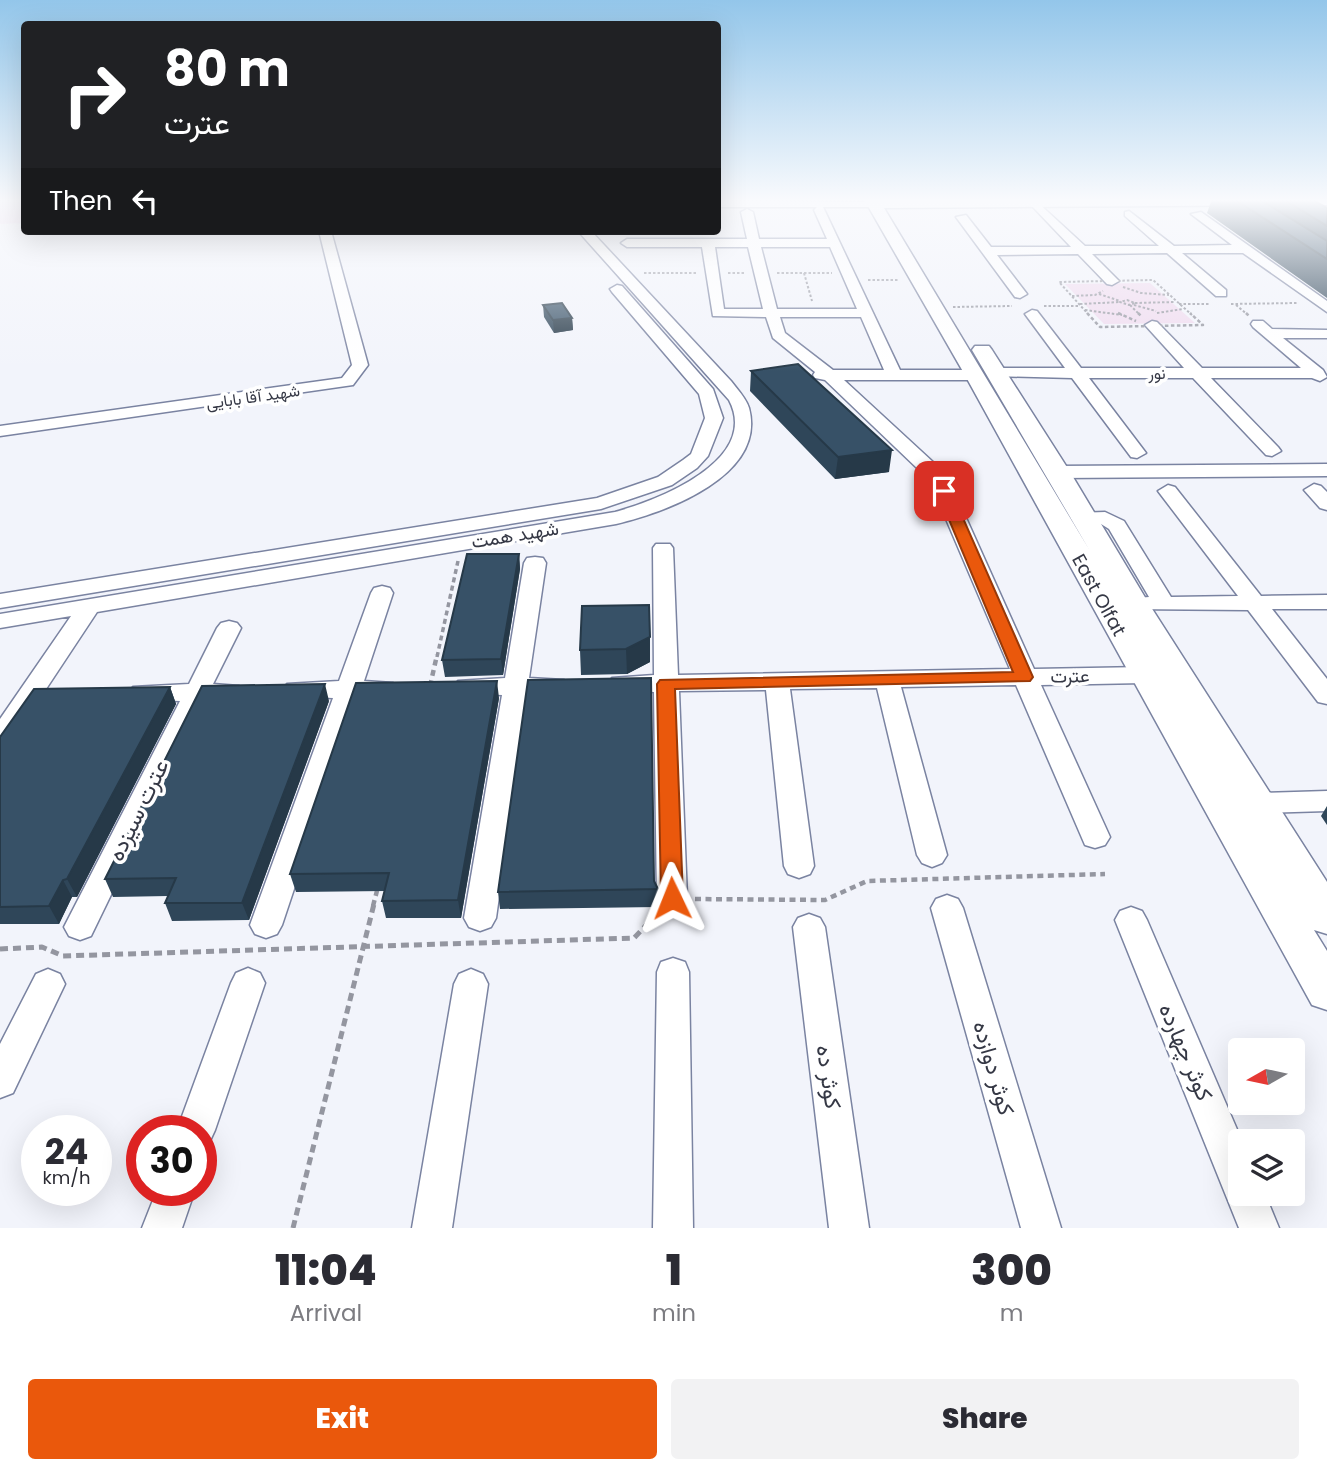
<!DOCTYPE html>
<html lang="en">
<head>
<meta charset="utf-8">
<style>
  :root { --surface:#fff; --page:#f2f2f3; --text:#2b2b33; --muted:#7c7c81; --accent:#ea580c }
  body { margin:0; font-family:Poppins,Vazirmatn,sans-serif; background:var(--page); color:var(--text); height:100vh; display:flex; flex-direction:column; font-size:26px; white-space:nowrap }
  * { box-sizing:border-box; margin:0 }
  p { font-size:23px; color:var(--muted) }
  .icon { flex:none; width:38px; height:38px; fill:none; stroke:currentColor; stroke-width:2; stroke-linecap:round; stroke-linejoin:round }
  .map { position:relative; height:1228px; overflow:hidden }
  .panel { display:flex; flex-direction:column; background:var(--surface); flex:1 }
  .panel>* { flex:none }
  .hud { position:absolute; left:21px; top:21px; width:700px; height:214px; border-radius:7px; box-shadow:0 7px 28px #0002; background:#202124; color:#fff; overflow:hidden }
  .needle { width:46px; rotate:261deg }
  .buttons { position:absolute; left:1228px; top:1038px; display:grid; gap:14px }
  .buttons a { display:grid; place-items:center; width:77px; height:77px; border-radius:7px; background:var(--surface); box-shadow:0 7px 28px #0002; font-size:35px }
  .speed { position:absolute; left:21px; top:1115px; display:flex; gap:14px; font-size:35px; font-weight:700; text-align:center }
  .speed>* { display:grid; place-content:center; width:91px; height:91px; border-radius:50%; background:var(--surface); box-shadow:0 7px 28px #0002; line-height:1 }
  .speed small { font-size:18px; font-weight:400 }
  .speed .limit { border:10px solid #d22; background:#fff; color:#111 }
  .pin { position:absolute; display:grid; place-items:center; width:60px; height:60px; color:#fff; margin:-30px; border-radius:14px; box-shadow:0 4px 10px #0006 }
  .me { position:absolute; width:77px; margin:-38px; rotate:358deg; stroke-linejoin:round; filter:drop-shadow(0 0 5px #0008) }
  .turn { display:flex; align-items:center; gap:24px; height:147px; padding:0 28px; font-size:32px }
  .turn .icon { width:91px; height:91px; stroke-width:2.5 }
  .turn b { display:block; font-size:49px; line-height:60px }
  .then { display:flex; align-items:center; height:66px; padding:0 28px; background:#0003; gap:14px; font-size:26px }
  .eta { display:flex; justify-content:space-evenly; align-items:center; height:119px; text-align:center }
  .eta b { font-size:42px; font-weight:800; line-height:49px }
  .cta { display:flex; gap:14px; margin-top:auto; padding:14px 28px }
  .cta a { flex:1; height:80px; border-radius:7px; background:var(--accent); color:#fff; font-size:28px; font-weight:800; line-height:80px; text-align:center }
  .cta a+a { background:var(--page); color:var(--text) }
  .map>svg:first-child { display:block }
  .green { fill:#f0dbef }
  .lines { fill:none; stroke-linecap:round; stroke-linejoin:round }
  .minor-casing { stroke:#7a83a1; stroke-width:3 }
  .major-casing { stroke:#7a83a1; stroke-width:3 }
  .path-far4 { stroke:#9496a0; stroke-width:2; stroke-dasharray:2.5 2; stroke-linecap:butt }
  .path-far3 { stroke:#9496a0; stroke-width:2.5; stroke-dasharray:3.5 2.5; stroke-linecap:butt }
  .path-far2 { stroke:#9496a0; stroke-width:3.5; stroke-dasharray:5 3.5; stroke-linecap:butt }
  .path-far1 { stroke:#9496a0; stroke-width:4.5; stroke-dasharray:6 4.5; stroke-linecap:butt }
  .path { stroke:#9496a0; stroke-width:5; stroke-dasharray:8 5; stroke-linecap:butt }
  .minor { fill:#fff; fill-rule:evenodd }
  .major { fill:#fff; fill-rule:evenodd }
  .wall { fill:#2f4659 }
  .shaded-wall { fill:#263948 }
  .building { fill:#375167; stroke:#263948; stroke-width:2 }
  .route { fill:#ea580c; stroke:#983908; stroke-width:2 }
  .labels { text-anchor:middle; dominant-baseline:central; stroke-width:7; stroke-linejoin:round; paint-order:stroke }
  .far-street-label { font-size:16px; fill:#353845; stroke:#fff }
  .street-label { font-size:19px; fill:#353845; stroke:#fff }
  .near-street-label { font-size:23px; fill:#353845; stroke:#fff }
</style>
</head>
<body>
<div class="map">
<svg width="1327" height="1228" viewBox="0 0 1327 1228">
  <rect width="100%" height="100%" fill="#f2f4fb"/>
  <path class="green" d="M 0,199 L 24,199 L 24,223 L 0,224 Z
    M 1150,283 L 1195,323 L 1104,324 L 1065,284 Z"/>
  <g class="lines">
    <defs>
      <path id="minor" d="M 1035,200 L 1085,246 L 1159,246 L 1125,216 L 1125,212 L 1129,211 L 1174,246 L 1232,245 L 1191,214 L 1201,212 L 1327,301 L 1327,312 L 1243,253 L 1182,253 L 1226,290 L 1226,296 L 1216,296 L 1167,253 L 1092,254 L 1119,281 L 1112,285 L 1107,284 L 1078,254 L 997,255 L 1027,294 L 1020,298 L 1015,297 L 956,217 L 966,215 L 991,247 L 1071,247 L 1031,205 L 1031,201 Z
        M 718,201 L 878,202 L 880,204 L 874,207 L 823,207 L 900,370 L 975,370 L 983,375 L 975,380 L 844,380 L 933,462 L 935,466 L 933,470 L 919,470 L 825,380 L 815,378 L 813,375 L 815,372 L 773,338 L 766,317 L 713,316 L 702,247 L 627,247 L 621,243 L 627,239 L 747,239 L 741,212 L 747,209 L 753,212 L 759,239 L 827,239 L 814,210 L 817,207 L 718,207 ZM 715,247 L 748,247 L 763,309 L 724,309 ZM 761,247 L 830,247 L 857,309 L 777,309 ZM 780,317 L 861,317 L 884,370 L 833,370 L 785,333 Z
        M 319,231 L 331,231 L 368,365 L 353,385 L 0,436 L 0,426 L 342,378 L 352,365 Z
        M 578,231 L 591,231 L 731,381 C 737,389 746,398 749,408 C 767,476 666,512 616,524 L 97,612 L 9,745 L 0,748 L 0,719 L 71,616 L 0,628 L 0,614 L 615,512 C 656,501 761,461 729,400 Z
        M 617,285 L 622,286 L 713,389 L 723,418 L 708,456 L 697,468 L 672,485 L 601,509 L 0,608 L 0,594 L 597,498 L 658,477 L 683,460 L 691,454 L 705,418 L 699,394 L 612,292 L 610,289 Z
        M 1032,310 L 1037,311 L 1081,368 L 1184,368 L 1145,325 L 1152,321 L 1157,322 L 1202,368 L 1301,368 L 1253,327 L 1251,324 L 1253,321 L 1263,321 L 1272,329 L 1327,330 L 1327,338 L 1283,338 L 1323,370 L 1327,377 L 1320,381 L 1312,378 L 1211,378 L 1278,447 L 1281,451 L 1272,456 L 1266,455 L 1193,378 L 1089,378 L 1146,453 L 1137,458 L 1131,457 L 1072,378 L 991,376 L 989,373 L 991,370 L 997,368 L 1065,368 L 1025,314 Z
        M 1327,464 L 1327,476 L 1058,478 L 1049,472 L 1058,466 Z
        M 1314,484 L 1321,486 L 1327,492 L 1327,510 L 1320,508 L 1304,490 Z
        M 944,485 L 954,491 L 1034,669 L 1144,667 L 1153,669 L 1156,675 L 1153,681 L 1144,683 L 1041,685 L 1110,837 L 1105,845 L 1095,848 L 1085,845 L 1016,685 L 901,687 L 947,855 L 942,863 L 932,867 L 922,863 L 917,855 L 877,688 L 790,689 L 814,866 L 810,874 L 799,878 L 788,874 L 784,866 L 766,690 L 679,691 L 687,898 L 683,907 L 672,911 L 661,907 L 657,898 L 654,692 L 612,690 L 609,684 L 612,678 L 654,675 L 653,548 L 656,544 L 670,544 L 673,548 L 678,675 L 1010,669 L 934,491 Z
        M 1168,485 L 1175,487 L 1261,596 L 1327,595 L 1327,609 L 1272,609 L 1327,679 L 1327,704 L 1318,702 L 1248,610 L 1126,609 L 1123,604 L 1126,599 L 1149,597 L 1109,529 L 1101,524 L 1076,521 L 1073,517 L 1076,513 L 1105,512 L 1124,521 L 1171,597 L 1238,596 L 1158,491 Z
        M 535,557 L 543,558 L 546,563 L 529,678 L 564,680 L 567,686 L 564,692 L 527,694 L 496,918 L 491,927 L 480,931 L 469,927 L 464,918 L 502,695 L 458,693 L 455,687 L 458,681 L 505,678 L 524,563 L 527,558 Z
        M 382,586 L 390,588 L 393,593 L 364,681 L 393,683 L 396,689 L 393,695 L 358,697 L 282,925 L 277,934 L 266,938 L 255,934 L 250,925 L 333,698 L 287,696 L 284,690 L 287,684 L 339,681 L 371,593 L 374,588 Z
        M 229,621 L 237,623 L 241,628 L 213,684 L 239,686 L 242,692 L 239,698 L 205,701 L 91,936 L 80,940 L 69,936 L 64,927 L 180,701 L 133,699 L 130,693 L 133,687 L 189,684 L 217,628 L 221,623 Z
        M 1327,791 L 1327,811 L 1257,813 L 1247,810 L 1243,803 L 1247,796 L 1257,793 Z
        M 947,895 L 958,899 L 963,908 L 1061,1228 L 1021,1228 L 931,908 L 936,899 Z
        M 1131,907 L 1142,911 L 1147,920 L 1242,1141 L 1241,1194 L 1265,1194 L 1279,1228 L 1239,1228 L 1115,920 L 1120,911 Z
        M 809,914 L 820,918 L 825,927 L 869,1228 L 829,1228 L 793,927 L 798,918 Z
        M 673,958 L 685,962 L 689,972 L 693,1228 L 653,1228 L 657,972 L 661,962 Z
        M 248,968 L 260,973 L 265,983 L 215,1130 L 209,1143 L 201,1146 L 201,1130 L 177,1130 L 231,983 L 236,973 Z
        M 48,969 L 60,974 L 65,984 L 13,1093 L 0,1098 L 0,1044 L 36,974 Z
        M 471,969 L 483,974 L 488,984 L 452,1228 L 412,1228 L 454,984 L 459,974 Z
        M 157,1190 L 195,1190 L 182,1228 L 142,1228 Z"/>
      <path id="major" d="M 864,199 L 1327,199 L 1327,205 L 884,208 L 1090,551 L 972,350 L 975,346 L 989,346 L 992,350 L 1070,472 L 1149,604 L 1327,882 L 1327,934 L 1314,930 L 1327,951 L 1327,1010 L 1312,1005 L 965,375 Z"/>
    </defs>
    <use href="#minor" class="minor-casing"/>
    <use href="#major" class="major-casing"/>
    <path class="path-far4" d="M 644,273 L 696,273
      M 728,273 L 745,273
      M 777,273 L 832,273
      M 804,273 L 812,301
      M 868,280 L 899,280
      M 1123,287 L 1141,293 L 1169,295
      M 1099,294 L 1120,301
      M 1072,296 L 1095,295 L 1103,291
      M 1127,300 L 1135,303 L 1129,305 L 1120,302 Z
      M 1135,303 L 1175,302
      M 1080,304 L 1120,302
      M 1179,304 L 1209,304
      M 1231,304 L 1297,303
      M 1130,305 L 1140,315
      M 1134,305 L 1156,311
      M 1236,305 L 1248,315
      M 1044,306 L 1080,306
      M 953,307 L 1012,306
      M 1085,310 L 1122,315
      M 1157,313 L 1183,309
      M 1089,315 L 1059,282 L 1153,280 L 1192,315"/>
    <path class="path-far3" d="M 1087,313 L 1100,327 L 1203,325 L 1190,313
      M 1118,313 L 1136,321
      M 1138,313 L 1141,316
      M 1246,313 L 1249,316"/>
    <path class="path-far2" d="M 437,657 L 458,561"/>
    <path class="path-far1" d="M 430,686 L 437,655
      M 695,899 L 825,900 L 867,881 L 1105,874
      M 373,906 L 378,887"/>
    <path class="path" d="M 0,949 L 42,947 L 63,956 L 634,938 L 656,915
      M 293,1228 L 374,904"/>
    <use href="#minor" class="minor"/>
    <use href="#major" class="major"/>
  </g>
  <path class="wall" d="M 1212,199 L 1311,199 L 1327,208 L 1327,298 L 1207,213 Z
    M 543,305 L 572,318 L 573,330 L 554,333 L 544,317 Z
    M 751,371 L 889,472 L 835,479 L 750,391 Z
    M 519,554 L 520,569 L 503,675 L 445,677 L 442,660 Z
    M 582,606 L 650,662 L 627,674 L 581,675 L 580,650 Z
    M 170,687 L 176,704 L 77,897 L 72,897 L 59,924 L 0,924 L 0,737 Z
    M 499,698 L 461,918 L 386,918 L 382,901 L 385,891 L 296,892 L 290,874 Z
    M 329,701 L 249,920 L 172,921 L 165,903 L 168,896 L 113,897 L 105,879 Z
    M 1327,806 L 1327,825 L 1321,816 Z
    M 654,881 L 658,889 L 658,907 L 500,909 L 498,892 Z"/>
  <path class="shaded-wall" d="M 572,318 L 573,330 L 554,333 L 553,320 Z
    M 892,450 L 889,472 L 835,479 L 838,457 Z
    M 519,554 L 520,569 L 503,675 L 501,659 Z
    M 650,637 L 650,662 L 627,674 L 626,649 Z
    M 497,681 L 499,698 L 461,918 L 458,900 Z
    M 325,684 L 329,701 L 249,920 L 242,903 Z
    M 170,687 L 176,704 L 77,897 L 67,879 Z
    M 63,880 L 72,897 L 59,924 L 49,906 Z"/>
  <path class="building" d="M 1234,199 L 1259,199 L 1327,241 L 1327,259 Z
    M 1283,199 L 1311,199 L 1327,208 L 1327,226 Z
    M 562,303 L 572,318 L 553,320 L 543,305 Z
    M 798,364 L 892,450 L 838,457 L 751,371 Z
    M 467,554 L 519,554 L 501,659 L 442,660 Z
    M 649,605 L 650,637 L 626,649 L 580,650 L 582,606 Z
    M 651,678 L 654,881 L 658,889 L 498,892 L 528,680 Z
    M 497,681 L 458,900 L 382,901 L 389,873 L 290,874 L 356,683 Z
    M 325,684 L 242,903 L 165,903 L 176,878 L 105,879 L 202,686 Z
    M 170,687 L 67,879 L 63,880 L 49,906 L 0,907 L 0,737 L 34,689 Z"/>
  <linearGradient id="sky" x2="0" y2="1"><stop stop-color="#93c6ea"/><stop offset="0.54" stop-color="#f9fafd"/><stop offset="1" stop-color="#f9fafd" stop-opacity="0"/></linearGradient>
  <rect width="1327" height="371" fill="url(#sky)"/>
  <path class="route" d="M 944,486 L 951,491 L 1033,677 L 1030,681 L 675,689 L 683,898 L 680,904 L 672,907 L 664,904 L 661,898 L 657,684 L 660,680 L 1013,672 L 937,491 Z"/>
  <g class="labels">
    <g class="far-street-label">
      <text x="1157" y="373">نور</text>
      <text transform="translate(253 397) rotate(-8)">شهید آقا بابایی</text>
    </g>
    <g class="street-label">
      <text transform="translate(515 535) rotate(-9)">شهید همت</text>
      <text transform="translate(1099 595) rotate(61)">East Olfat</text>
      <text transform="translate(1070 676) rotate(-1)">عترت</text>
    </g>
    <g class="near-street-label">
      <text transform="translate(138 810) rotate(-64)">عترت سیزده</text>
      <text transform="translate(1186 1052) rotate(67)">کوثر چهارده</text>
      <text transform="translate(994 1068) rotate(74)">کوثر دوازده</text>
      <text transform="translate(829 1077) rotate(82)">کوثر ده</text>
    </g>
  </g>
</svg>
<div class="buttons">
<a><svg class="needle" viewBox="-14 -14 28 28"><path d="M0-13l5 13h-10z" fill="#e53935"/><path d="M0 13l5-13h-10z" fill="#7c7c81"/></svg></a>
<a><svg class="icon" aria-label="layers" viewBox="0 0 24 24"><path d="M12 4l9 5-9 5-9-5zM3 14l9 5 9-5"/></svg></a>
</div>
<div class="speed"><div>24<small>km/h</small></div><div class="limit">30</div></div>
<div class="pin" style="left:944px;top:491px;background:#d93025"><svg class="icon" aria-label="arrive" viewBox="0 0 24 24"><path d="M6 21V4h12l-3 4 3 4H6"/></svg></div>
<svg class="me" style="left:672px;top:898px" viewBox="-20 -20 40 40"><path d="M0-17L14 15 0 8-14 15z" fill="#ea580c" stroke="#fff" stroke-width="4"/></svg>
<div class="hud">
<div class="turn"><svg class="icon" aria-label="right" viewBox="0 0 24 24"><path d="M7 20v-9h11M14 6l5 5-5 5"/></svg><div><b>80 m</b>عترت</div></div>
<div class="then">Then<svg class="icon" aria-label="left" viewBox="0 0 24 24"><path d="M17 20v-9H6M10 6l-5 5 5 5"/></svg></div>
</div>
</div>
<section class="panel">
<div class="eta">
<div><b>11:04</b><p>Arrival</p></div>
<div><b>1</b><p>min</p></div>
<div><b>300</b><p>m</p></div>
</div>
<div class="cta"><a>Exit</a><a>Share</a></div>
</section>
</body>
</html>
